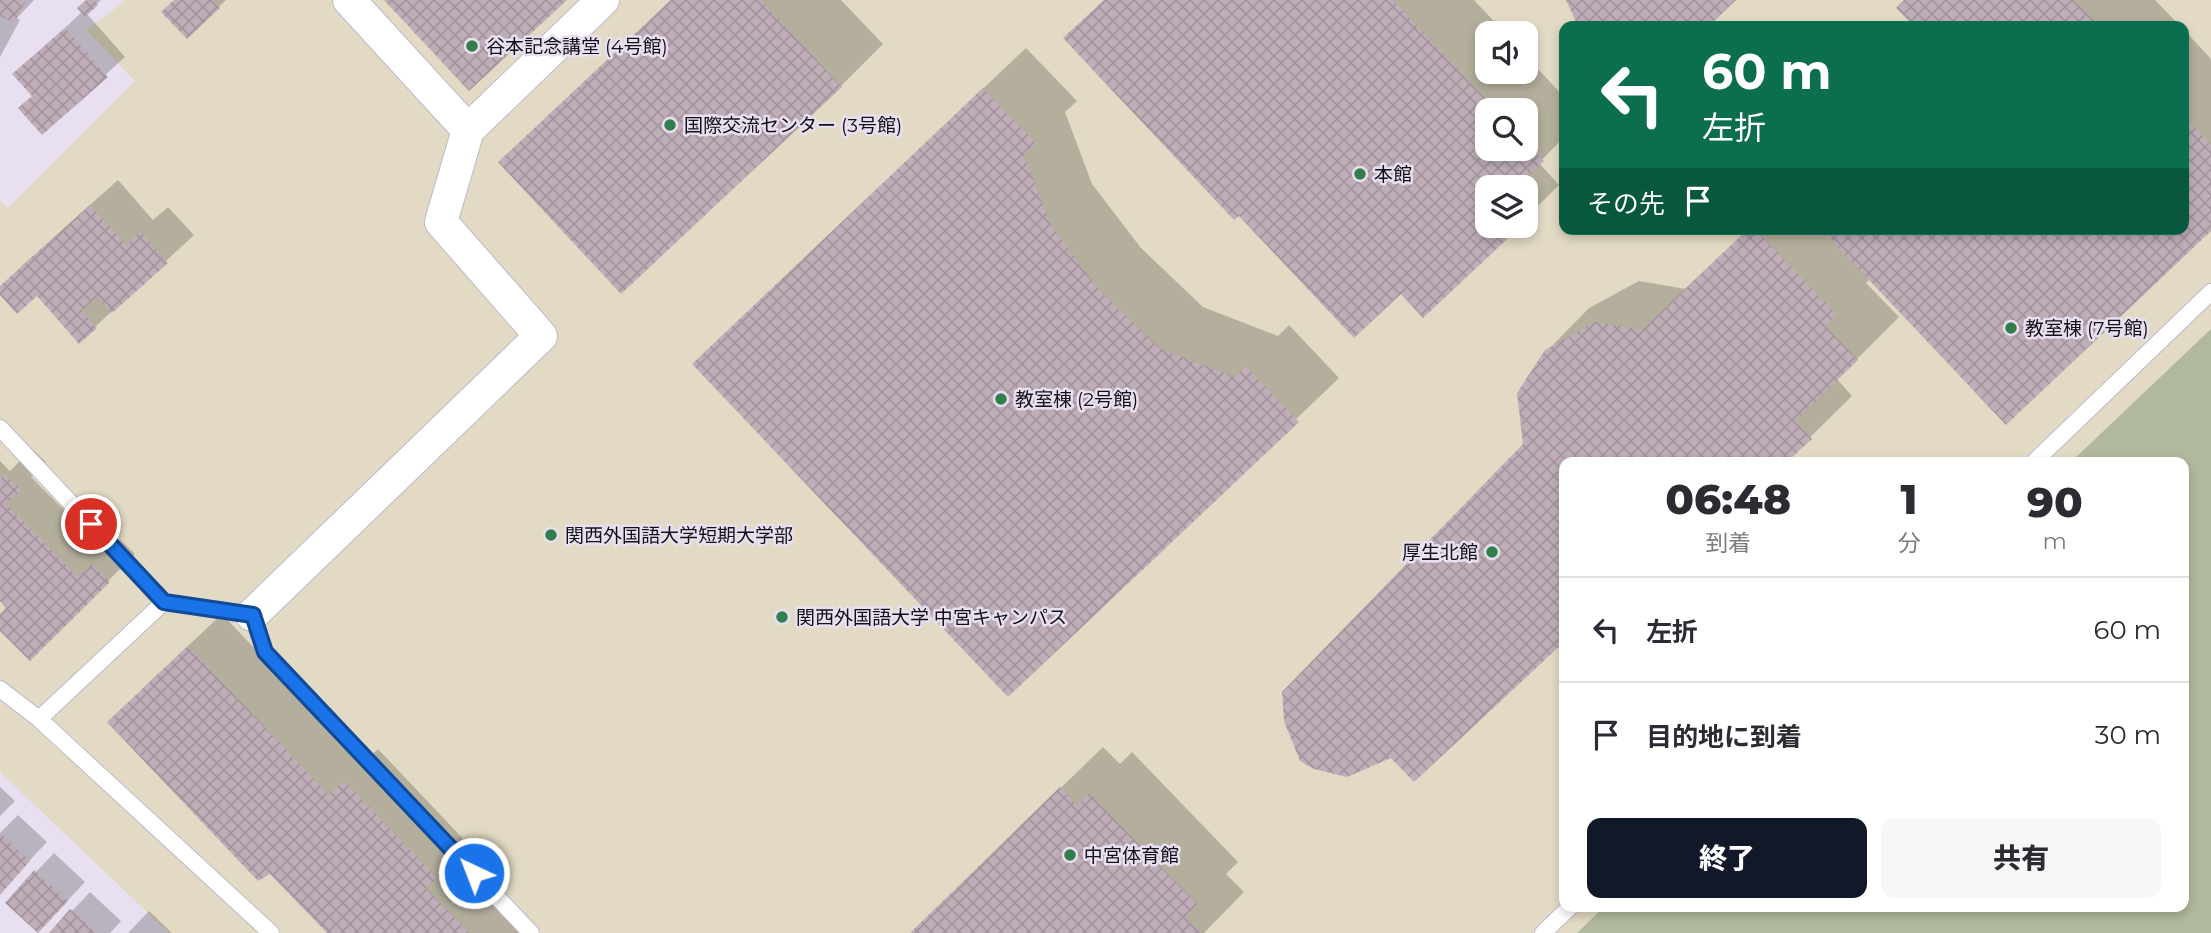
<!DOCTYPE html>
<html lang="ja">
<head>
<meta charset="utf-8">
<style>
  :root { --surface:#fff; --page:#f7f7f7; --text:#2b2b33; --muted:#7c7c81; --line:#e1e1e2; --accent:#111827 }
  body { margin:0; font-family:Montserrat,"Noto Sans JP",sans-serif; background:var(--page); color:var(--text); height:100vh; display:flex; flex-direction:column; font-size:26px; white-space:nowrap }
  * { box-sizing:border-box; margin:0 }
  p { font-size:23px; color:var(--muted) }
  .icon { flex:none; width:38px; height:38px; fill:none; stroke:currentColor; stroke-width:2; stroke-linecap:round; stroke-linejoin:round }
  .map { position:relative; flex:1; overflow:hidden }
  .side { position:absolute; left:1559px; top:457px; width:630px; height:455px; display:flex; flex-direction:column; background:var(--surface); border-radius:14px; box-shadow:0 4px 10px #0003 }
  .side>* { flex:none }
  .hud { position:absolute; left:1559px; top:21px; width:630px; height:214px; border-radius:14px; box-shadow:0 4px 10px #0003; background:#0b6e4f; color:#fff; overflow:hidden }
  .controls { position:absolute; left:1475px; top:21px; display:grid; gap:14px }
  .controls a { display:grid; place-items:center; width:63px; height:63px; border-radius:14px; background:var(--surface); box-shadow:0 4px 10px #0003; font-size:35px }
  .pin { position:absolute; display:grid; place-items:center; width:60px; height:60px; color:#fff; margin:-30px; border:4px solid #fff; border-radius:50%; box-shadow:0 2px 7px #0007 }
  .me { position:absolute; width:77px; margin:-38px; rotate:317deg; stroke-linejoin:round; filter:drop-shadow(0 0 5px #0008) }
  .turn { display:flex; align-items:center; gap:24px; height:147px; padding:0 28px; font-size:32px }
  .turn .icon { width:91px; height:91px; stroke-width:2.5 }
  .turn b { display:block; font-size:49px; line-height:60px }
  .then { display:flex; align-items:center; height:66px; padding:0 28px; background:#0003; gap:14px; font-size:26px }
  .eta { display:flex; justify-content:space-evenly; align-items:center; height:119px; text-align:center }
  .eta b { font-size:42px; font-weight:800; line-height:49px }
  .button { display:flex; gap:14px; margin-top:auto; padding:14px 28px }
  .button a { flex:1; height:80px; border-radius:14px; background:var(--accent); color:#fff; font-size:28px; font-weight:800; line-height:80px; text-align:center }
  .button a+a { background:var(--page); color:var(--text) }
  ul { padding:0; list-style:none }
  li { display:flex; align-items:center; gap:21px; height:105px; padding:0 28px; border-top:2px solid var(--line) }
  li div { flex:1 }
  li b { display:block; font-size:26px }
  li em { font-style:normal }
  .map>svg:first-child { display:block }
  .education { fill:#e2dac4; fill-rule:evenodd }
  .grass { fill:#b0b99b }
  .shadow { fill:#0003; fill-rule:evenodd }
  .building { fill:url(#building-cross-hatch) }
  .lines { fill:none; stroke-linecap:round; stroke-linejoin:round }
  .lane-casing { stroke:#c0b9c9; stroke-width:18 }
  .street-casing { stroke:#c0b9c9; stroke-width:34 }
  .lane { stroke:#fff; stroke-width:16 }
  .street { stroke:#fff; stroke-width:32 }
  .route-casing { stroke:#114b97; stroke-width:18 }
  .route { stroke:#1a73e8; stroke-width:12 }
  .poi-dot { fill:#327e4d; stroke:#e8e0f0; stroke-width:2.5 }
  .labels { text-anchor:middle; dominant-baseline:central; stroke-width:5; stroke-linejoin:round; paint-order:stroke }
  .poi-label { font-size:19px; fill:#120f15; stroke:#e8e0f0; text-anchor:start }
</style>
</head>
<body>
<div class="map">
<svg width="2211" height="933" viewBox="0 0 2211 933">
  <defs>
    <pattern id="building-cross-hatch" width="8" height="8" patternUnits="userSpaceOnUse" patternTransform="scale(1.75)"><rect width="8" height="8" fill="#bfaeb8"/><path d="M0 0l8 8M0 8l8-8" fill="none" stroke="#a3949d"/></pattern>
  </defs>
  <rect width="100%" height="100%" fill="#e8e0f0"/>
  <path class="education" d="M 126,0 L 2211,0 L 2211,933 L 169,933 L 0,772 L 0,201 L 8,208 L 135,81 L 86,30 ZM 1564,26 L 2184,26 L 2184,229 L 1564,229 ZM 1488,33 L 1526,33 L 1526,72 L 1488,72 ZM 1488,110 L 1526,110 L 1526,149 L 1488,149 ZM 1488,187 L 1526,187 L 1526,226 L 1488,226 ZM 1564,462 L 2184,462 L 2184,906 L 1564,906 Z"/>
  <path class="grass" d="M 2211,329 L 2211,933 L 1577,933 L 1605,906 L 2184,906 L 2184,462 L 2071,462 Z"/>
  <path class="shadow" d="M 0,0 L 34,0 L 17,18 L 20,20 L 0,57 Z
    M 88,0 L 101,0 L 87,14 L 125,57 L 42,132 L 34,95 L 15,74 L 83,11 Z
    M 176,0 L 226,0 L 187,37 Z
    M 671,0 L 841,0 L 883,44 L 841,86 L 500,162 Z
    M 1104,0 L 1474,0 L 1505,33 L 1488,33 L 1488,72 L 1526,72 L 1526,56 L 1564,97 L 1564,137 L 1539,163 L 1559,185 L 1526,218 L 1526,187 L 1488,187 L 1488,226 L 1518,226 L 1423,315 ZM 1488,110 L 1526,110 L 1526,149 L 1488,149 Z
    M 1568,0 L 1734,0 L 1706,26 L 1581,26 L 1576,22 Z
    M 1906,0 L 2155,0 L 2180,26 L 1916,26 L 1899,8 Z
    M 2184,30 L 2211,59 L 2211,228 L 1870,279 L 1866,283 L 1899,317 L 1837,379 L 1852,396 L 1785,462 L 1564,462 L 1564,638 L 1414,779 L 1525,444 L 1547,351 L 1589,308 L 1639,281 L 1686,289 L 1748,229 L 2184,229 Z
    M 1026,48 L 1077,101 L 1065,112 L 1092,184 L 1141,248 L 1203,307 L 1278,336 L 1289,325 L 1339,378 L 1008,695 L 736,323 Z
    M 118,180 L 153,220 L 168,207 L 194,235 L 96,326 L 37,294 L 0,292 L 0,288 L 24,264 Z
    M 32,449 L 46,462 L 31,477 L 106,552 L 120,539 L 135,554 L 30,659 L 0,629 L 0,616 L 9,608 L 0,599 L 0,461 L 10,471 Z
    M 222,614 L 363,763 L 378,749 L 468,844 L 458,854 L 533,933 L 329,933 L 142,689 Z
    M 1103,747 L 1120,764 L 1132,752 L 1238,862 L 1226,874 L 1244,892 L 1204,933 L 911,933 Z
    M 0,787 L 15,801 L 0,816 Z
    M 18,815 L 47,842 L 0,892 L 0,833 Z
    M 54,853 L 85,882 L 57,912 L 36,872 Z
    M 90,892 L 121,921 L 110,933 L 51,933 Z
    M 149,911 L 172,933 L 128,933 Z"/>
  <path class="building" d="M 0,0 L 26,0 L 14,23 L 0,16 Z
    M 86,0 L 94,0 L 98,5 L 85,17 L 77,8 Z
    M 174,0 L 213,0 L 220,8 L 187,39 L 161,12 Z
    M 384,0 L 567,0 L 469,91 Z
    M 671,0 L 760,0 L 842,87 L 621,294 L 498,162 Z
    M 1104,0 L 1393,0 L 1496,110 L 1488,110 L 1488,149 L 1526,149 L 1526,142 L 1544,161 L 1515,187 L 1488,187 L 1488,226 L 1517,226 L 1519,228 L 1423,318 L 1401,294 L 1354,338 L 1239,216 L 1234,220 L 1063,38 Z
    M 1566,0 L 1736,0 L 1709,26 L 1578,26 Z
    M 1904,0 L 2074,0 L 2099,26 L 1914,26 L 1896,8 Z
    M 65,28 L 108,77 L 42,135 L 18,108 L 32,96 L 12,74 Z
    M 983,88 L 1036,144 L 1024,155 L 1051,226 L 1099,290 L 1161,349 L 1234,377 L 1246,366 L 1299,422 L 1008,697 L 692,364 Z
    M 2184,116 L 2211,145 L 2211,231 L 2006,425 L 1821,229 L 2184,229 Z
    M 90,205 L 126,245 L 141,232 L 168,263 L 112,313 L 97,297 L 81,311 L 97,328 L 79,344 L 37,296 L 17,314 L 0,295 L 0,286 Z
    M 1748,229 L 1755,229 L 1837,315 L 1825,326 L 1858,360 L 1795,421 L 1812,439 L 1787,462 L 1564,462 L 1564,642 L 1414,782 L 1391,758 L 1347,777 L 1314,769 L 1300,761 L 1284,721 L 1282,692 L 1523,444 L 1517,393 L 1545,350 L 1595,322 L 1642,330 Z
    M 5,474 L 21,490 L 6,504 L 78,577 L 92,564 L 110,582 L 30,661 L 0,631 L 0,614 L 6,608 L 0,601 L 0,479 Z
    M 188,646 L 329,795 L 344,781 L 437,878 L 426,888 L 469,933 L 327,933 L 270,874 L 258,881 L 107,722 Z
    M 1060,787 L 1077,805 L 1089,793 L 1198,905 L 1185,917 L 1201,933 L 910,933 Z
    M 0,833 L 30,861 L 0,895 Z
    M 34,870 L 68,901 L 38,933 L 5,903 Z
    M 70,909 L 96,933 L 49,933 Z"/>
  <g class="lines">
    <defs>
      <path id="lane" d="M 0,428 L 164,602 L 252,615 L 265,652 L 531,933
        M 2034,462 L 2211,292
        M 0,689 L 39,719 L 271,933
        M 39,719 L 164,602
        M 1543,933 L 1571,906"/>
      <path id="street" d="M 468,130 L 603,0
        M 252,615 L 541,336 L 441,222 L 468,130 L 349,0"/>
    </defs>
    <use href="#lane" class="lane-casing"/>
    <use href="#street" class="street-casing"/>
    <use href="#lane" class="lane"/>
    <use href="#street" class="street"/>
  </g>
  <g class="lines">
    <defs>
      <path id="route" d="M 91,524 L 164,602 L 253,615 L 265,652 L 474,873"/>
    </defs>
    <use href="#route" class="route-casing"/>
    <use href="#route" class="route"/>
  </g>
  <g class="poi-dot">
    <circle cx="472" cy="46" r="7"/>
    <circle cx="670" cy="125" r="7"/>
    <circle cx="1360" cy="174" r="7"/>
    <circle cx="2011" cy="328" r="7"/>
    <circle cx="1001" cy="399" r="7"/>
    <circle cx="551" cy="535" r="7"/>
    <circle cx="1492" cy="552" r="7"/>
    <circle cx="782" cy="617" r="7"/>
    <circle cx="1070" cy="855" r="7"/>
  </g>
  <g class="labels">
    <g class="poi-label">
      <text x="486" y="46">谷本記念講堂 (4号館)</text>
      <text x="684" y="125">国際交流センター (3号館)</text>
      <text x="1374" y="174">本館</text>
      <text x="2025" y="328">教室棟 (7号館)</text>
      <text x="1015" y="399">教室棟 (2号館)</text>
      <text x="565" y="535">関西外国語大学短期大学部</text>
      <text x="1478" y="552" text-anchor="end">厚生北館</text>
      <text x="796" y="617">関西外国語大学 中宮キャンパス</text>
      <text x="1084" y="855">中宮体育館</text>
    </g>
  </g>
</svg>
<div class="controls">
<a><svg class="icon" aria-label="sound" viewBox="0 0 24 24"><path d="M4 9h4l5-4v14l-5-4H4zM17 9q2 3 0 6"/></svg></a>
<a><svg class="icon" aria-label="search" viewBox="0 0 24 24"><circle cx="10" cy="10" r="6"/><path d="M15 15l6 6"/></svg></a>
<a><svg class="icon" aria-label="layers" viewBox="0 0 24 24"><path d="M12 4l9 5-9 5-9-5zM3 14l9 5 9-5"/></svg></a>
</div>
<div class="pin" style="left:91px;top:524px;background:#d93025"><svg class="icon" aria-label="arrive" viewBox="0 0 24 24"><path d="M6 21V4h12l-3 4 3 4H6"/></svg></div>
<svg class="me" style="left:474px;top:873px" viewBox="-20 -20 40 40"><circle r="17" fill="#1a73e8" stroke="#fff" stroke-width="3"/><path d="M0-11L8 9 0 5-8 9z" fill="#fff"/></svg>
<div class="hud">
<div class="turn"><svg class="icon" aria-label="left" viewBox="0 0 24 24"><path d="M17 20v-9H6M10 6l-5 5 5 5"/></svg><div><b>60 m</b>左折</div></div>
<div class="then">その先<svg class="icon" aria-label="arrive" viewBox="0 0 24 24"><path d="M6 21V4h12l-3 4 3 4H6"/></svg></div>
</div>
<section class="side">
<div class="eta">
<div><b>06:48</b><p>到着</p></div>
<div><b>1</b><p>分</p></div>
<div><b>90</b><p>m</p></div>
</div>
<ul>
<li><svg class="icon" aria-label="left" viewBox="0 0 24 24"><path d="M17 20v-9H6M10 6l-5 5 5 5"/></svg><div><b>左折</b></div><em>60 m</em></li>
<li><svg class="icon" aria-label="arrive" viewBox="0 0 24 24"><path d="M6 21V4h12l-3 4 3 4H6"/></svg><div><b>目的地に到着</b></div><em>30 m</em></li>
</ul>
<div class="button"><a>終了</a><a>共有</a></div>
</section>
</div>
</body>
</html>
